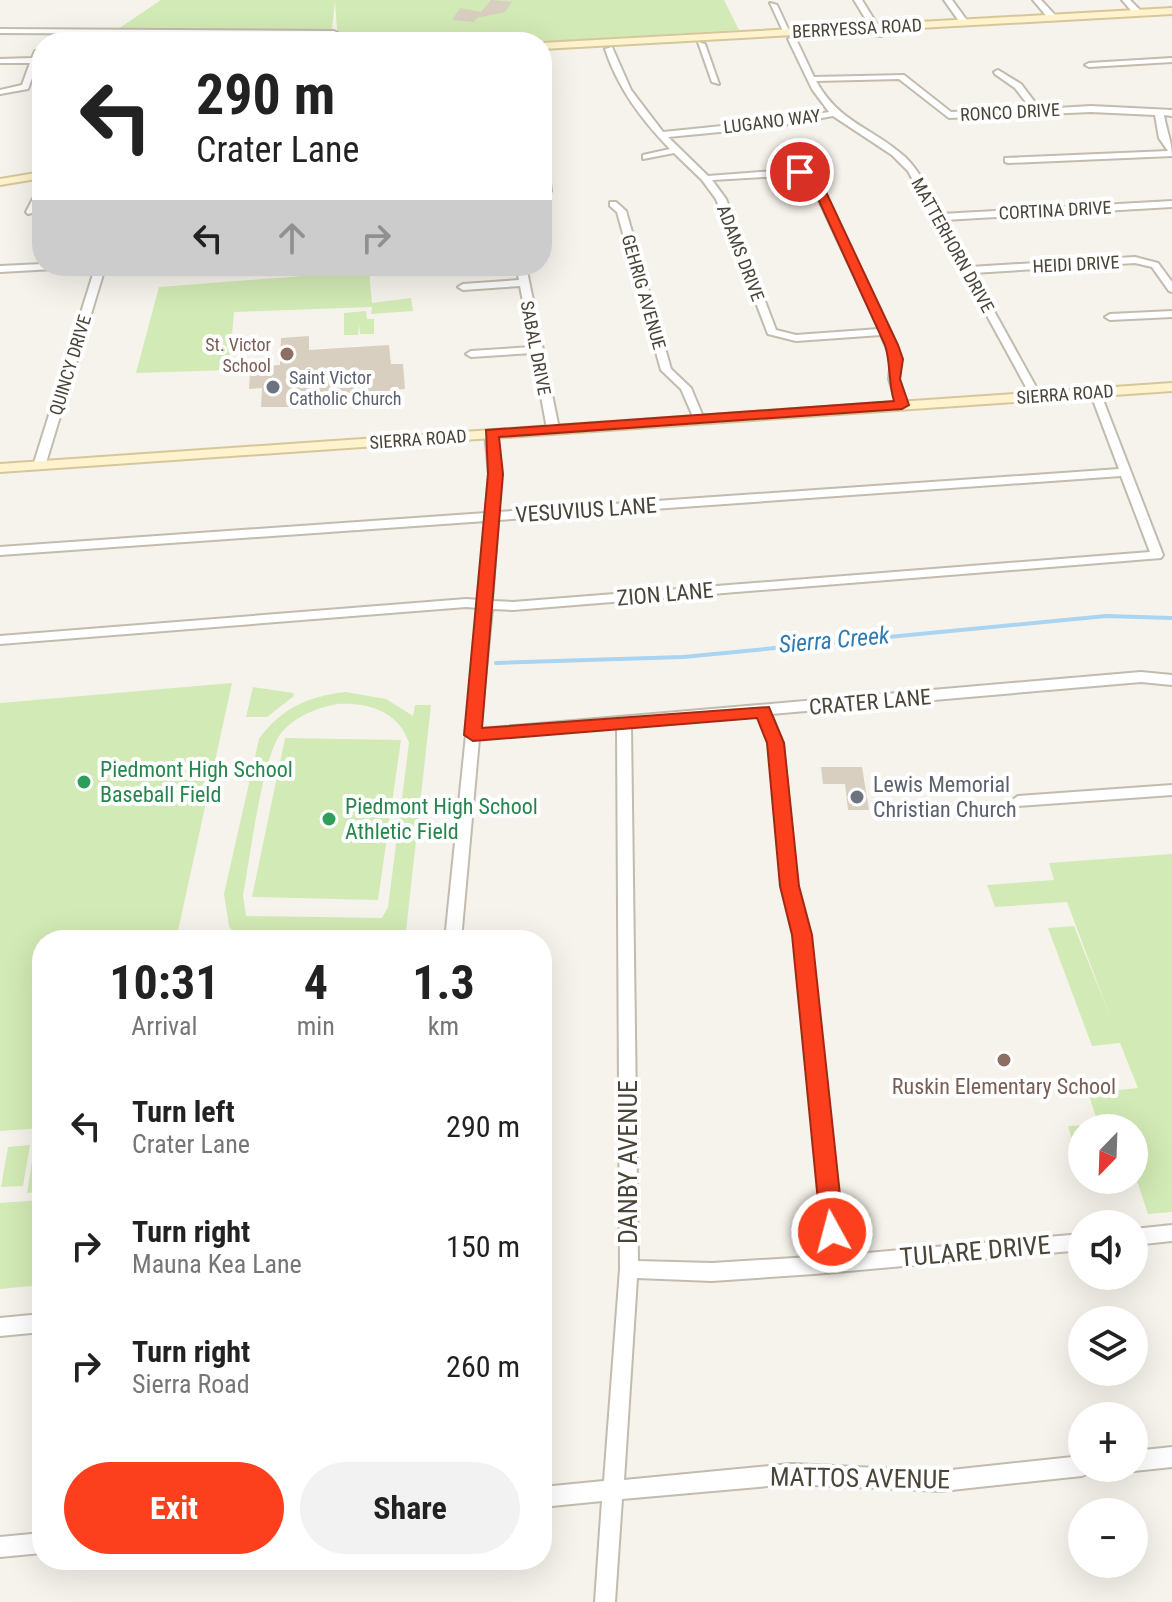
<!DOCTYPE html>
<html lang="en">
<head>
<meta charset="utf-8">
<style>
  :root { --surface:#fff; --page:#f2f2f2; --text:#222; --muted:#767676; --accent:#fc3f1d }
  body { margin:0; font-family:"Roboto Condensed",sans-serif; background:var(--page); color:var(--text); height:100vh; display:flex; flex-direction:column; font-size:30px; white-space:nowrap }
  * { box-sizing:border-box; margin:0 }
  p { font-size:26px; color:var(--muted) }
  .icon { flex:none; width:44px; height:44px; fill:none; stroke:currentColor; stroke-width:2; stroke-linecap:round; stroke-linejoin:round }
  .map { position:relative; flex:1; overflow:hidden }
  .panel { position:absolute; left:32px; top:930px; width:520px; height:640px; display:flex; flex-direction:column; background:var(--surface); border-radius:32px; box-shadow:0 8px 32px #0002 }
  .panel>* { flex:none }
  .top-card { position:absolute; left:32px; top:32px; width:520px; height:244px; border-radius:32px; box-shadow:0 8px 32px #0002; background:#fff; color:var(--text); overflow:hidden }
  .needle { width:52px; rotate:203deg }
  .fabs { position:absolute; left:1068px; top:1114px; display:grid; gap:16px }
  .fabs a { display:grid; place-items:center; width:80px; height:80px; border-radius:50%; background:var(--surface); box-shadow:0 8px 32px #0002; font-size:40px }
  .pin { position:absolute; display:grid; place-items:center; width:68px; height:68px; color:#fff; margin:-34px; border:4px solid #fff; border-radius:50%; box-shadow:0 2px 8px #0007 }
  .me { position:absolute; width:88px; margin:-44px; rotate:353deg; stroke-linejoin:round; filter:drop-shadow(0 0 6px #0008) }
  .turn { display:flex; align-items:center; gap:28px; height:168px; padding:0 32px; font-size:36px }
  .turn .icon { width:104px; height:104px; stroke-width:2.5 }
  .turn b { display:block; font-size:56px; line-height:68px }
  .lanes { display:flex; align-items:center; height:76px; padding:0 32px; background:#0003; justify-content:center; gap:40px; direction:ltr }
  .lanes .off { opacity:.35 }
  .eta { display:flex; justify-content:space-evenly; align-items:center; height:136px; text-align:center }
  .eta b { font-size:48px; font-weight:700; line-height:56px }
  .primary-button { display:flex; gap:16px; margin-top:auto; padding:16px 32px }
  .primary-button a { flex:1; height:92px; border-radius:48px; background:var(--accent); color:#fff; font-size:32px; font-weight:700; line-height:92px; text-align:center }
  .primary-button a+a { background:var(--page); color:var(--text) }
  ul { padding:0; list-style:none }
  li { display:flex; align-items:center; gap:24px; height:120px; padding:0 32px }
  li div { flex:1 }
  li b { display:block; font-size:30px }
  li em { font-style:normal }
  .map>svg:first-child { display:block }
  .green { fill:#d2eab5; fill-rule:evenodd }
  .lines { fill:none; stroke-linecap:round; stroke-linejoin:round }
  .stream { stroke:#a9d4f2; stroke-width:4 }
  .building { fill:#d8cfc1 }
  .street-casing { stroke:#c2bbae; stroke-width:4 }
  .secondary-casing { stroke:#d6c79b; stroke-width:4 }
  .street { fill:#fff; fill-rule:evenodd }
  .secondary { fill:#fff3cd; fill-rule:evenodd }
  .route { fill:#fc3f1d; stroke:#a42913; stroke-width:2 }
  .education-dot { fill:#8d6e63; stroke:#fff; stroke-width:3 }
  .worship-dot { fill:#6b7280; stroke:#fff; stroke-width:3 }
  .leisure-dot { fill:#2e9e5b; stroke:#fff; stroke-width:3 }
  .labels { text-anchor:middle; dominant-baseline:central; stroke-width:8; stroke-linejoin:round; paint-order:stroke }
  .far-street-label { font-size:18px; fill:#4b4439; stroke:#fff }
  .far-education-label { font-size:18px; fill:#785e54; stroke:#fff; text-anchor:end }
  .far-worship-label { font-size:18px; fill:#5b616d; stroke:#fff; text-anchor:start }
  .street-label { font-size:22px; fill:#4b4439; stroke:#fff }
  .leisure-label { font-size:22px; fill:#27864d; stroke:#fff; text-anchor:start }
  .worship-label { font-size:22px; fill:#5b616d; stroke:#fff; text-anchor:start }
  .education-label { font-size:22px; fill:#785e54; stroke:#fff }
  .water-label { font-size:24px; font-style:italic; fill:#2e7ab2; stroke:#fff }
  .near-street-label { font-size:26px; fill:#4b4439; stroke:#fff }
</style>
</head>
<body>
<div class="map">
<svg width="1172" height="1602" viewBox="0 0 1172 1602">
  <rect width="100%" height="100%" fill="#f6f3ec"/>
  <path class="green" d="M 161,0 L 724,0 L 739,30 L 538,42 L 338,42 L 335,1 L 332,29 L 118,29 Z
    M 369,271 L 372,303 L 411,298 L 413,311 L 371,314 L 372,307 L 234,312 L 229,370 L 136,373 L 159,287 Z
    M 366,311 L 367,319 L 374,319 L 374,334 L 360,334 L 359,324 L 358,335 L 344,335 L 344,313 Z
    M 232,683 L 176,940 L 42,940 L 42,1128 L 0,1131 L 0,703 Z
    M 253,687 L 293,693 L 294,696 L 267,717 L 246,717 Z
    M 346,692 L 386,699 L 413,716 L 415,705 L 431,705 L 405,940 L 238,940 L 229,926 L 224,894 L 259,739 C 281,708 309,696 346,692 ZM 337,704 C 367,702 399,711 409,743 L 388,907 L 382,918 L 246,916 L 243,895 C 250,860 262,755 282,732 C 296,716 316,708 337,704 Z
    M 285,738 L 401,740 L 378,900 L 252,897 Z
    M 1172,854 L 1172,1212 L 1148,1214 L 1137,1181 L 1085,1183 L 1084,1180 L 1134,1180 L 1134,1128 L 1082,1128 L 1082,1174 L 1068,1126 L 1118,1124 L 1116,1115 L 1096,1117 L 1088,1093 L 1138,1088 L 1120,1043 L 1092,1046 L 1048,928 L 1074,926 L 1111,1019 L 1067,902 L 995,907 L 987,885 L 1054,880 L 1049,863 Z
    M 36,1136 L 42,1136 L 42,1192 L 27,1193 Z
    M 30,1145 L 23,1186 L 1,1187 L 8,1147 Z
    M 42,1200 L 42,1285 L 0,1289 L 0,1203 Z"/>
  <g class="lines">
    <path class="stream" d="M 496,663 L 683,657 L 1106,616 L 1172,618"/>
  </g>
  <path class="building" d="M 491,0 L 512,2 L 505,12 L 477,18 L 474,22 L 452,20 L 460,8 L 481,12 Z
    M 309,336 L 309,350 L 389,345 L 391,364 L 403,364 L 405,389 L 394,390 L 395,394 L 297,401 L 297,405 L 290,407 L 261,407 L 262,388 L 249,389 L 250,372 L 262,371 L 262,366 L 280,365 L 281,338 Z
    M 821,767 L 862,767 L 869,810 L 848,810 L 845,784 L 823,784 Z"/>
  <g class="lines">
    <defs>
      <path id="street" d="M 854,0 L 862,0 L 883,34 L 882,36 L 876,36 Z
        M 944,0 L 952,0 L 968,22 L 967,24 L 961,24 Z
        M 1033,0 L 1041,0 L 1055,15 L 1055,19 L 1049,19 Z
        M 1122,0 L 1130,0 L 1141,11 L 1141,15 L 1135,15 Z
        M 770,3 L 777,5 L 790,33 L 783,31 Z
        M 0,29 L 334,31 L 338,33 L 334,35 L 0,33 Z
        M 792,37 L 796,39 L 814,77 L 904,75 L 951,112 L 1031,109 L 1015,88 L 995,74 L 994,72 L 998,70 L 1021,84 L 1040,109 L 1091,106 L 1172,110 L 1172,116 L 1164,115 C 1166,129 1172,142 1172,156 L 1008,163 L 1005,162 L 1005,158 L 1168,151 L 1159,138 L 1155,115 L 1091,112 L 949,118 L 899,79 L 816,81 C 840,124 872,127 905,157 C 921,172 930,195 941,214 L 1172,201 L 1172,207 L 944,220 L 970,267 L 1135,257 L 1158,263 L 1172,282 L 1172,292 L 1169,291 L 1152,267 L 1135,263 L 973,273 L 1041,396 L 1036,399 L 1032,398 L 908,171 L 892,155 L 833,116 L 771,127 L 668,137 L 708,176 L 800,169 L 816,175 L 896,345 L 901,359 L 899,379 L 907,405 L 902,408 L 897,405 L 889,379 L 891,359 L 881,335 L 796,341 L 768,334 L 716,199 L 702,180 L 674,153 L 643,159 L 643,155 L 670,149 C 641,119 618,88 605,49 L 612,47 L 631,90 L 663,132 L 771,121 L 829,112 L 812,89 L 788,39 ZM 799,175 L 809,179 L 879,329 L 796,335 L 776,330 L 726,199 L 712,180 Z
        M 698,42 L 705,44 L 719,84 L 712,82 Z
        M 35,51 L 42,53 L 40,58 L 42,62 L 38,62 L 28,89 L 0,94 L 0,90 L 22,85 L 30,63 L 0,63 L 0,59 L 32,58 Z
        M 1172,58 L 1172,62 L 1089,67 L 1085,65 L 1089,63 Z
        M 542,144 L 546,147 L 551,191 L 542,200 Z
        M 42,188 L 42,200 L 36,212 L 28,214 L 26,212 L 37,191 Z
        M 610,202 L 616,202 L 626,211 L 671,369 L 691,388 L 704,419 L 703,421 L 695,421 L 681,389 L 661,370 L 617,212 L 610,206 Z
        M 42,264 L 42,266 L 59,266 L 54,269 L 0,272 L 0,266 Z
        M 89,266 L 99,266 L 104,271 L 45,466 L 43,468 L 35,468 L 33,466 L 94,271 Z
        M 516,266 L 526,266 L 559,429 L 553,432 L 547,429 L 533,353 L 471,357 L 466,354 L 471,351 L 532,347 L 520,286 L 463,290 L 458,287 L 463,284 L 519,280 Z
        M 1172,311 L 1172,317 L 1110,320 L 1105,317 L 1110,314 Z
        M 1095,389 L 1100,392 L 1163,555 L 1161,558 L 513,610 L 492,609 L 480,729 L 1141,672 L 1172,675 L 1172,685 L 1141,682 L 771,714 L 783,743 L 797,886 L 810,935 L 844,1255 L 1082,1234 L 1082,1250 L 814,1274 L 712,1281 L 637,1278 L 624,1480 L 791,1464 L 942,1471 L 1082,1456 L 1082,1468 L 1091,1468 L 1089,1473 L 1082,1476 L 942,1491 L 791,1484 L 622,1499 L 615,1602 L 595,1602 L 602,1501 L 542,1507 L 542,1487 L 604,1481 L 620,1269 L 617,727 L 479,739 L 461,940 L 445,940 L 479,608 L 466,607 L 0,644 L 0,636 L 466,599 L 480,600 L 486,521 L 0,555 L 0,547 L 486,513 L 489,474 L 485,433 L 491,430 L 497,433 L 501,474 L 498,512 L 1119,469 L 1090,392 ZM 1121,476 L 1150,552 L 513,602 L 492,601 L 498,520 ZM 758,715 L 769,743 L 783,886 L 794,935 L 826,1256 L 712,1263 L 638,1261 L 631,726 Z
        M 1172,785 L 1172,795 L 1018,806 L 1011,801 L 1018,796 Z
        M 1172,1225 L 1172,1241 L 1134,1245 L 1134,1229 Z
        M 42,1314 L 42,1332 L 0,1336 L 0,1318 Z
        M 1172,1447 L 1172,1467 L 1134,1471 L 1128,1468 L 1134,1468 L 1134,1451 Z
        M 42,1533 L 42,1553 L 0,1557 L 0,1537 Z"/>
      <path id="secondary" d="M 1172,8 L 1172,14 L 542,49 L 542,43 Z
        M 42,172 L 42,178 L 0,185 L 0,179 Z
        M 1172,383 L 1172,391 L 0,472 L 0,464 Z"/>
    </defs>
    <use href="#street" class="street-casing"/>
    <use href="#secondary" class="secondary-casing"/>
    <use href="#street" class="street"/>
    <use href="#secondary" class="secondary"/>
  </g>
  <path class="route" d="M 800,168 L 819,177 L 898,345 L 903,359 L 900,379 L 909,405 L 902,409 L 499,437 L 503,474 L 482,728 L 769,707 L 784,743 L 799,886 L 812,935 L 844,1232 L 840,1240 L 832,1243 L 824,1240 L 821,1232 L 792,935 L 780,886 L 767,743 L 757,718 L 473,741 L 464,735 L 488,474 L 486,430 L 894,401 C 888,382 891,364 885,345 L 809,179 L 794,172 Z"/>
  <g class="education-dot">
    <circle cx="287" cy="354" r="8"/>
    <circle cx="1004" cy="1060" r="8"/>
  </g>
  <g class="worship-dot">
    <circle cx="273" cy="387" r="8"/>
    <circle cx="857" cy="797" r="8"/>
  </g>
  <g class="leisure-dot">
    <circle cx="84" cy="782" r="8"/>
    <circle cx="329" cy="819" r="8"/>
  </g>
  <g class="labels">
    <g class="far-street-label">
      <text transform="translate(857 28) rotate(-3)">BERRYESSA ROAD</text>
      <text transform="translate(1010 112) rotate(-3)">RONCO DRIVE</text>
      <text transform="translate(772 121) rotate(-7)">LUGANO WAY</text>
      <text transform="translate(1055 210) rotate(-3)">CORTINA DRIVE</text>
      <text transform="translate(953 245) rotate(61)">MATTERHORN DRIVE</text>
      <text transform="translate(741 253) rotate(69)">ADAMS DRIVE</text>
      <text transform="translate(1076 264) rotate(-3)">HEIDI DRIVE</text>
      <text transform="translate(644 292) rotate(74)">GEHRIG AVENUE</text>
      <text transform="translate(536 348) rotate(79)">SABAL DRIVE</text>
      <text transform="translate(70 365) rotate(-73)">QUINCY DRIVE</text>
      <text transform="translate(1065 394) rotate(-4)">SIERRA ROAD</text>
      <text transform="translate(418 439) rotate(-4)">SIERRA ROAD</text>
    </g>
    <g class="far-education-label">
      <text x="271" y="344">St. Victor<tspan x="271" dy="21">School</tspan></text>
    </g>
    <g class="far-worship-label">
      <text x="289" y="377">Saint Victor<tspan x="289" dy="21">Catholic Church</tspan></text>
    </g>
    <g class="street-label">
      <text transform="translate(586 510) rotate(-4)">VESUVIUS LANE</text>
      <text transform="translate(665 594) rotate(-5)">ZION LANE</text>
      <text transform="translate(870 702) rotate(-5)">CRATER LANE</text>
    </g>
    <g class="leisure-label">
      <text x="100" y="769">Piedmont High School<tspan x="100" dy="25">Baseball Field</tspan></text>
      <text x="345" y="806">Piedmont High School<tspan x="345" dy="25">Athletic Field</tspan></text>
    </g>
    <g class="worship-label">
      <text x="873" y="784">Lewis Memorial<tspan x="873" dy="25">Christian Church</tspan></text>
    </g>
    <g class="education-label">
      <text x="1004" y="1086">Ruskin Elementary School</text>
    </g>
    <g class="water-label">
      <text transform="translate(834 640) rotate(-5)">Sierra Creek</text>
    </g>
    <g class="near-street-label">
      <text transform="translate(628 1162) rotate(-90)">DANBY AVENUE</text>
      <text transform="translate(975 1251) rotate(-5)">TULARE DRIVE</text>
      <text transform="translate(860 1478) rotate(1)">MATTOS AVENUE</text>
    </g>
  </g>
</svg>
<div class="fabs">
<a><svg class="needle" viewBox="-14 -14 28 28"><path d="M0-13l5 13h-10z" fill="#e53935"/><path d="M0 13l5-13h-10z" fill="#767676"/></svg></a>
<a><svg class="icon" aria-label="sound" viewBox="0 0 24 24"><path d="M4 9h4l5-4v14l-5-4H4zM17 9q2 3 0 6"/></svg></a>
<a><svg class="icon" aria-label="layers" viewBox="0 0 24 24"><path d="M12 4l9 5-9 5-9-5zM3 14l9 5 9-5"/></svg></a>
<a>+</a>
<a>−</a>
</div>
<div class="pin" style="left:800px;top:172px;background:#d93025"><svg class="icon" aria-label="arrive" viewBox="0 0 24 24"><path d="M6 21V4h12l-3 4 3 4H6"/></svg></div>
<svg class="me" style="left:832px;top:1232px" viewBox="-20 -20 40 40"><circle r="17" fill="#fc3f1d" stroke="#fff" stroke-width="3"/><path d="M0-11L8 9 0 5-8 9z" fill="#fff"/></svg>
<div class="top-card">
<div class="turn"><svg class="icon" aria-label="left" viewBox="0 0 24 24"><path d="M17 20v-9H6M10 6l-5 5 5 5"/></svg><div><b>290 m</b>Crater Lane</div></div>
<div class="lanes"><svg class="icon" aria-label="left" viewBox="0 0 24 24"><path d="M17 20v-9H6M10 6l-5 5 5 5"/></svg><svg class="icon off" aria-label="ahead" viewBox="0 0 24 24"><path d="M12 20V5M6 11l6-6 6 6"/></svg><svg class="icon off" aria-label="right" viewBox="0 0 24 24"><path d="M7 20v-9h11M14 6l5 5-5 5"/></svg></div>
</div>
<section class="panel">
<div class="eta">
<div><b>10:31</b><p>Arrival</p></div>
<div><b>4</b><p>min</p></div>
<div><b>1.3</b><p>km</p></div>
</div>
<ul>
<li><svg class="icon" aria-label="left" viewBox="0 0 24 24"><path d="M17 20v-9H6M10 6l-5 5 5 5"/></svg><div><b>Turn left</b><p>Crater Lane</p></div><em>290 m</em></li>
<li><svg class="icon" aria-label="right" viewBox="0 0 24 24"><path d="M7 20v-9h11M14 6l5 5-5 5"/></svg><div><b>Turn right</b><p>Mauna Kea Lane</p></div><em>150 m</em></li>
<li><svg class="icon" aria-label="right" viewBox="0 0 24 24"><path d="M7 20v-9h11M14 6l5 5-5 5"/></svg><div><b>Turn right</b><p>Sierra Road</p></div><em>260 m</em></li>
</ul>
<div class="primary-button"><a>Exit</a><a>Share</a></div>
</section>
</div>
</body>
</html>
